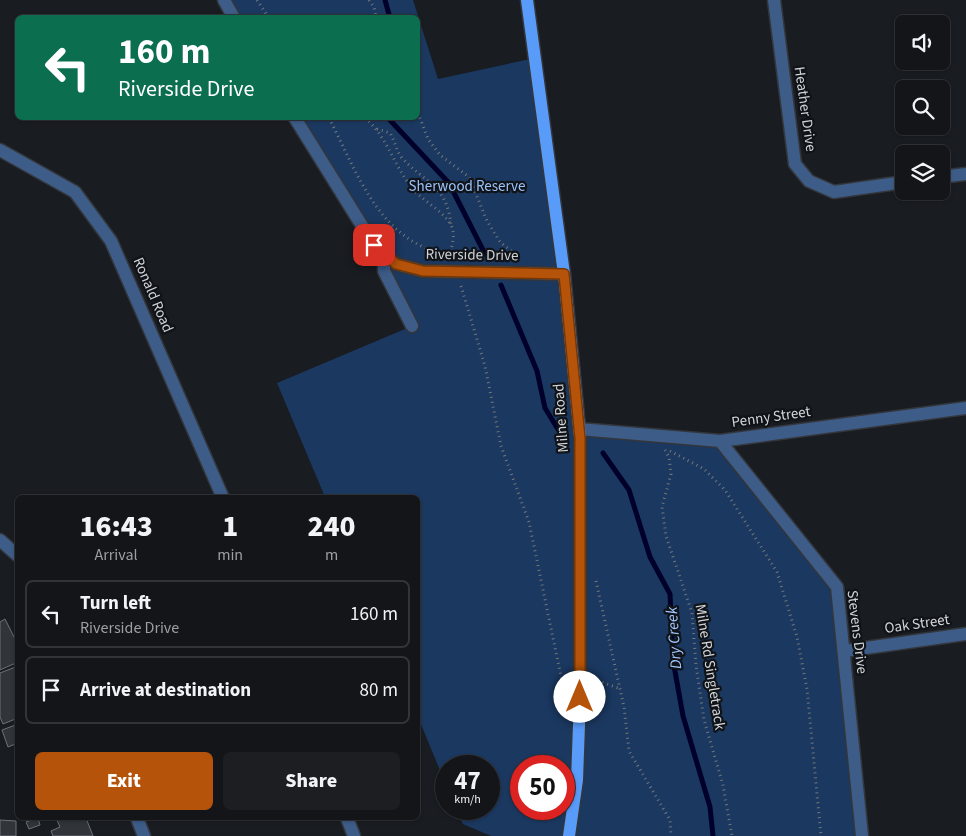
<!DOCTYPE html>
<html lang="en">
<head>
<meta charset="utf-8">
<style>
  :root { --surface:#131519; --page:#1c1e22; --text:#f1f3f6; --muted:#9d9fa2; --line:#323438; --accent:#b45309 }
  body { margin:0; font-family:"Source Sans 3",sans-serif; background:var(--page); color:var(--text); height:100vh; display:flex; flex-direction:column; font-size:19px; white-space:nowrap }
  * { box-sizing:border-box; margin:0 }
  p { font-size:16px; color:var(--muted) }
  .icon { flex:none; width:28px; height:28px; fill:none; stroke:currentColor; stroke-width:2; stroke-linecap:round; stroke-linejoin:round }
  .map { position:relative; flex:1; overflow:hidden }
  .sheet { position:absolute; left:15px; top:495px; width:405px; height:325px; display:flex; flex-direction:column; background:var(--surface); border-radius:8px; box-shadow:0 1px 4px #0004,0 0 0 1px var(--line) }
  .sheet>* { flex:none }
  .hud { position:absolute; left:15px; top:15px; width:405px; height:105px; border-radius:8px; box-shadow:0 1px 4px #0004,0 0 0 1px var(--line); background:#0b6e4f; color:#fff; overflow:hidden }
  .tools { position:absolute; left:895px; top:15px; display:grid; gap:10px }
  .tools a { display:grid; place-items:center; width:55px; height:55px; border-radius:8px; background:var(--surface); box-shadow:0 1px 4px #0004,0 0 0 1px var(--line); font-size:25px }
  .speed { position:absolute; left:435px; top:755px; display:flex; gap:10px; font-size:25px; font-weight:700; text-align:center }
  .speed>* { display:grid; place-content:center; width:65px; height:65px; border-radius:50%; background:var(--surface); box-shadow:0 1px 4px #0004,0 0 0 1px var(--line); line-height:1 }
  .speed small { font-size:12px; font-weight:400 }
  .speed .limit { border:8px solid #d22; background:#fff; color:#111 }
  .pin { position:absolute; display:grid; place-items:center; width:42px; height:42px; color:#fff; margin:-21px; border-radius:10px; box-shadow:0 2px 8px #0006 }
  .me { position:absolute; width:55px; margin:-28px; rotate:0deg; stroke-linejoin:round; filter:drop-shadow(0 0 4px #0008) }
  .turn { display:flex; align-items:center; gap:18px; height:105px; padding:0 20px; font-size:22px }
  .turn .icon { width:65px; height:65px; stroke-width:2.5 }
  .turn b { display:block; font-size:35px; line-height:42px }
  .eta { display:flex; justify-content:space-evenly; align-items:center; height:85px; text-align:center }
  .eta b { font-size:30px; font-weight:800; line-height:35px }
  .button { display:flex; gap:10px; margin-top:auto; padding:10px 20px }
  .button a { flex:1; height:58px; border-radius:8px; background:var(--accent); color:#fff; font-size:20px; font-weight:800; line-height:58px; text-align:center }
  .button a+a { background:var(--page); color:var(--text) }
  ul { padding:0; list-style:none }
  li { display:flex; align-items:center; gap:15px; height:68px; margin:0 10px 8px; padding:0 10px; border:2px solid var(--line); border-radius:8px }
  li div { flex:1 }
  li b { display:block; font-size:19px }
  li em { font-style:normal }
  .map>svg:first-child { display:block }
  .green { fill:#1b3860; fill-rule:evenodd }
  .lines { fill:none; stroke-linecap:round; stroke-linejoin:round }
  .stream { stroke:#00002a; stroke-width:5 }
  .building { fill:#31353a; stroke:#6e7278 }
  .minor-casing { stroke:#33363b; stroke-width:15 }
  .major-casing { stroke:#33363b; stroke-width:15 }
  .path { stroke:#74777b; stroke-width:3; stroke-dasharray:1 4; stroke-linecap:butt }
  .minor { stroke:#3d5c88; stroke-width:12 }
  .major { stroke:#599bf8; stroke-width:12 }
  .route-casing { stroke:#753606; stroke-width:12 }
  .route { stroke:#b45309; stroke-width:9 }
  .labels { text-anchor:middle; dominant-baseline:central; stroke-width:4.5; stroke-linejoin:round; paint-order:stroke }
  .street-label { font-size:15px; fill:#d2d5d8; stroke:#101318 }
  .park-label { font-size:15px; fill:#9bc3fb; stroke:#101318 }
  .water-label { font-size:16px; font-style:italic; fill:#9fc7ff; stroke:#101318 }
</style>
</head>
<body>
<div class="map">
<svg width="966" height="836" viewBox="0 0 966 836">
  <rect width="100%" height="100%" fill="#191c21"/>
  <path class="green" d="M 224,0 L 413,0 L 438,79 L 535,58 L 579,429 L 720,441 L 837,587 L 861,836 L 491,836 L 463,824 L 456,809 L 489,809 L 489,766 L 446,766 L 446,785 L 418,717 L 418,498 L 325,497 L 277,383 L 412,326 L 383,254 L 295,118 L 418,118 L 418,18 L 234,17 ZM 521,766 L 564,766 L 564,809 L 521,809 Z"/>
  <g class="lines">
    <path class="stream" d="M 385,0 L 390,18
      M 388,118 L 449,183 L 485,254
      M 501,285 L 537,371 L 545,408 L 559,431
      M 603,453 L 629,490 L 650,557 L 670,594 L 673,660 L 683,716 L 710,807 L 713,836"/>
  </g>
  <path class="building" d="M 5,619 L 18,645 L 18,662 L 0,670 L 0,622 Z
    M 18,666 L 18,718 L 3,724 L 0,717 L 0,673 Z
    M 18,724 L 18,743 L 8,747 L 2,730 Z
    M 38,818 L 40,825 L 29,829 L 26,822 Z
    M 56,818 L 86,818 L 93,836 L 53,836 L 51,831 L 60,827 Z
    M 0,820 L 16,821 L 16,836 L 0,836 Z"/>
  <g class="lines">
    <defs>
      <path id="minor" d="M 224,0 L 234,18
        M 774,0 L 795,164 L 809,181 L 834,192 L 904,182
        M 295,118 L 374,245 L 396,264 L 423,271 L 564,274
        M 0,150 L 75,192 L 111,241 L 223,498
        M 941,177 L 966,174
        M 384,254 L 384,271 L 412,326
        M 579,429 L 720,441 L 966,408
        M 720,441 L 837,587 L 862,836
        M 0,540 L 18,556
        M 844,651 L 966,634
        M 137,818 L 144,836
        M 347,818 L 354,836"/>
      <path id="major" d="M 527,0 L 564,274 L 580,437 L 580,697 L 577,780 L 569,836"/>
    </defs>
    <use href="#minor" class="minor-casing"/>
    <use href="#major" class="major-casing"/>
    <path class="path" d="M 257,0 L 269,18
      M 369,0 L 374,7 L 376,18
      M 418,113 L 428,139 L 440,155 L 469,177 L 487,221 L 500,242 L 520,258
      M 329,118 C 359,176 379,242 451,256
      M 365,118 C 387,136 394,166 412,188 C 424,202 441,209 451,225 C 456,235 452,246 449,256
      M 377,129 L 390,133 C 395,141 396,151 402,158 C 425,183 448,186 451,226
      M 461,286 L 485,366 L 501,446 L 529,522 L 564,691
      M 665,450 L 669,457 L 671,474 L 662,507 L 666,536 L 692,613 L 696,665 L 704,720 L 723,785 L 732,836
      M 670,451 L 704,469 L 725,490 L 777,572 L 797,637 L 807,689 L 821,836
      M 596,581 L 624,707 L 629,751 L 670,820 L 671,836
      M 593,679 L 618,688"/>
    <use href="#minor" class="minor"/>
    <use href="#major" class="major"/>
  </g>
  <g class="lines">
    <defs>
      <path id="route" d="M 374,245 L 396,264 L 423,271 L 564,274 L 580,438 L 580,697"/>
    </defs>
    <use href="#route" class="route-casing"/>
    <use href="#route" class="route"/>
  </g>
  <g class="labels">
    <g class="street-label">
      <text transform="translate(805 109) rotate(82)">Heather Drive</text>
      <text transform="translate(472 255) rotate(1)">Riverside Drive</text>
      <text transform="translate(153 295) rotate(67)">Ronald Road</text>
      <text transform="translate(771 417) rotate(-8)">Penny Street</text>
      <text transform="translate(561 418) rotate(-94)">Milne Road</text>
      <text transform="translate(917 624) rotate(-8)">Oak Street</text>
      <text transform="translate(857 632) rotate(83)">Stevens Drive</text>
      <text transform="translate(710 667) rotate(81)">Milne Rd Singletrack</text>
    </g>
    <g class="park-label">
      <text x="467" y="186">Sherwood Reserve</text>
    </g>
    <g class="water-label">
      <text transform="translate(674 638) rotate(-94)">Dry Creek</text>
    </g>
  </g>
</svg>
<div class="tools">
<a><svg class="icon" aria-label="sound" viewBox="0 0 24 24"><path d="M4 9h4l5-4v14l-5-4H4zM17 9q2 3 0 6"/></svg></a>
<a><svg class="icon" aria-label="search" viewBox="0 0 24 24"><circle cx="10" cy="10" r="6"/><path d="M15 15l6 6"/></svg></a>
<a><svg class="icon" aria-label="layers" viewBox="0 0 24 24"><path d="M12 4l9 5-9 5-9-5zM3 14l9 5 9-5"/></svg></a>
</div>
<div class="speed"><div>47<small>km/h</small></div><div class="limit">50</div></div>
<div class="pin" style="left:374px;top:245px;background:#d93025"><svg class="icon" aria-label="arrive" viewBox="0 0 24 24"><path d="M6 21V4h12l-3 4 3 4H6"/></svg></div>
<svg class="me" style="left:580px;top:697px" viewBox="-20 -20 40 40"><circle r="19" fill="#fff"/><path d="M0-13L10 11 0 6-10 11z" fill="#b45309"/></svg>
<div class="hud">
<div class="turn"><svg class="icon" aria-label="left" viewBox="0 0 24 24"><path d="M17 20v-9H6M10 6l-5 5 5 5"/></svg><div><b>160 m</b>Riverside Drive</div></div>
</div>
<section class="sheet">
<div class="eta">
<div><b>16:43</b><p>Arrival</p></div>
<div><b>1</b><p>min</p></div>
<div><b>240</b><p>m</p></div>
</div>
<ul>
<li><svg class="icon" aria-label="left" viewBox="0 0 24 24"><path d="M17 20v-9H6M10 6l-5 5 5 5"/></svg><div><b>Turn left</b><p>Riverside Drive</p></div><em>160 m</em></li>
<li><svg class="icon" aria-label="arrive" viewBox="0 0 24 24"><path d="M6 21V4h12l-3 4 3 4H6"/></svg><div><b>Arrive at destination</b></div><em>80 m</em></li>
</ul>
<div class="button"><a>Exit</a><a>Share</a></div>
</section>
</div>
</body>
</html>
